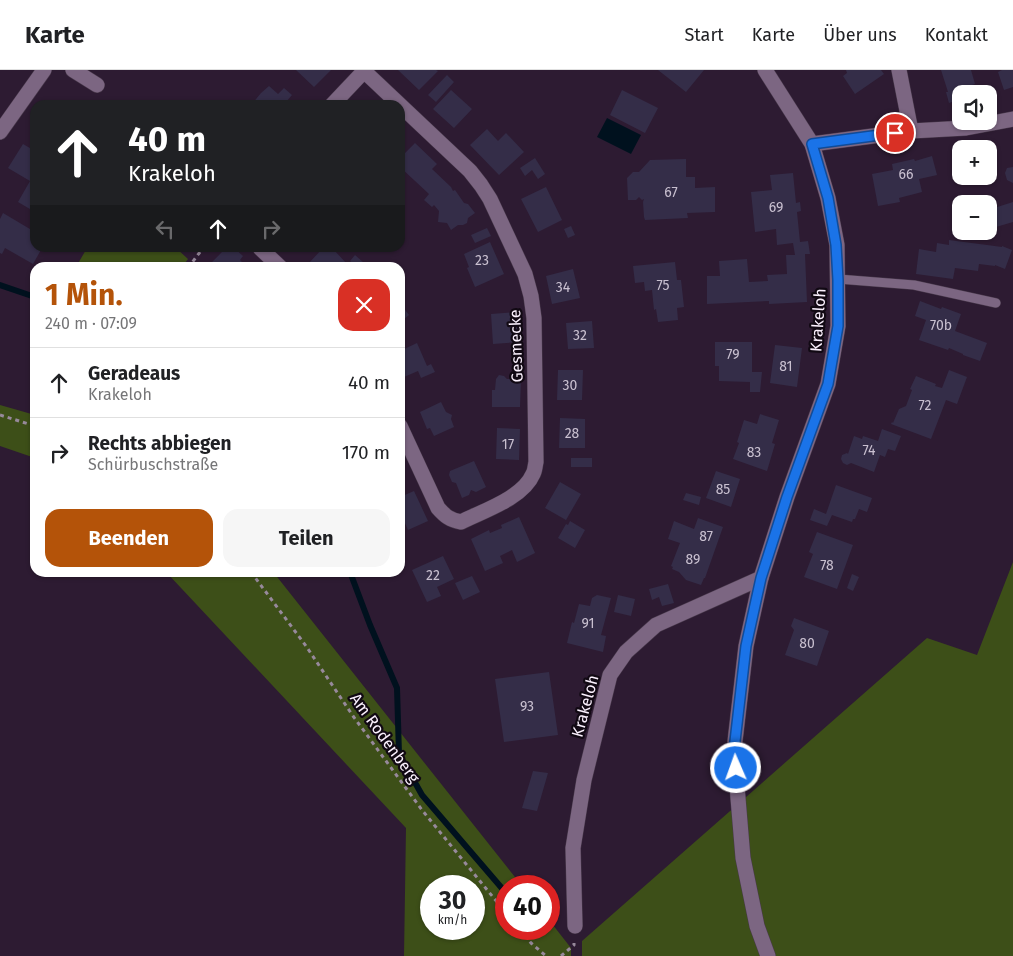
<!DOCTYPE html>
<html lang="de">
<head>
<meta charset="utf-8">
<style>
  :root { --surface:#fff; --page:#f6f6f6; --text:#202124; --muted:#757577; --line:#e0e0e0; --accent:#b45309 }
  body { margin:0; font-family:"Fira Sans",sans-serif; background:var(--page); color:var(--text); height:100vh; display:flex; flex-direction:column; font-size:19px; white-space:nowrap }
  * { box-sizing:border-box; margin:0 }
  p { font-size:16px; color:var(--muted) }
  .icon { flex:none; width:28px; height:28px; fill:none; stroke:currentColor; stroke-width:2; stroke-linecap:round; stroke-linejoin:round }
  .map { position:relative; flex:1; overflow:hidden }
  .sheet { position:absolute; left:30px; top:192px; width:375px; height:315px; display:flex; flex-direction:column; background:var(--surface); border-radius:15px; box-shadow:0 1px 4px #0004 }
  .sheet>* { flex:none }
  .banner { position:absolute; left:30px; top:30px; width:375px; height:152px; border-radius:15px; box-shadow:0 1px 4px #0004; background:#202124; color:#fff; overflow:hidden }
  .fabs { position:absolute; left:952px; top:15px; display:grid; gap:10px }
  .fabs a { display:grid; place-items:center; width:45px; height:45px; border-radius:10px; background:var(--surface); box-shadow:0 1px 4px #0004; font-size:25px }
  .speed { position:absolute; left:420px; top:805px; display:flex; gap:10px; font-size:25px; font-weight:700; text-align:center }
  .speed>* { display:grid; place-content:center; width:65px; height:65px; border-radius:50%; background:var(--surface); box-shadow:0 1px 4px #0004; line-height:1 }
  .speed small { font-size:12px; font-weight:400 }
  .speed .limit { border:8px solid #d22; background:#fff; color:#111 }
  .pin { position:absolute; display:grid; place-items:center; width:42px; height:42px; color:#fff; margin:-21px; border:2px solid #fff; border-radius:50%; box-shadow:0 1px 5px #0007 }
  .me { position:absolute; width:55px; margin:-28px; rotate:358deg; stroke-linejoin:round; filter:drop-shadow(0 0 4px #0008) }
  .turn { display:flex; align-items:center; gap:18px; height:105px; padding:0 15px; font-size:22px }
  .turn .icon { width:65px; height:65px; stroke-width:2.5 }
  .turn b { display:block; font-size:35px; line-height:42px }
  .lanes { display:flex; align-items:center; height:48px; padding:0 15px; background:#0003; justify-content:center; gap:25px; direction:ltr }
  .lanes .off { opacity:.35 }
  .round { display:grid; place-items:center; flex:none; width:52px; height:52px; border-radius:15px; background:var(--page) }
  .headline { display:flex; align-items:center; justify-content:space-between; height:85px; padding:0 15px }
  h1 { font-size:30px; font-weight:700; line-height:38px; color:var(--accent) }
  .action { display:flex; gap:10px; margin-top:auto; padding:10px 15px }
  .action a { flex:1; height:58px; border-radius:15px; background:var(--accent); color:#fff; font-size:20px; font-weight:700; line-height:58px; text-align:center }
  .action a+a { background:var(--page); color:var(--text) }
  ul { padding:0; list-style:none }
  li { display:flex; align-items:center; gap:15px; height:70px; padding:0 15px; border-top:1px solid var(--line) }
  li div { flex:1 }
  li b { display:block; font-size:19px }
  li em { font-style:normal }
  header { display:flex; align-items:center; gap:30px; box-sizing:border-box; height:70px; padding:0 25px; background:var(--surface); border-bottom:1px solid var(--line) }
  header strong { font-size:24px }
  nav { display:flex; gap:28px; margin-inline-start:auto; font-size:18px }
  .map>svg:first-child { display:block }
  .green { fill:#3d4f18; fill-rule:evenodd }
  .water { fill:#00111e }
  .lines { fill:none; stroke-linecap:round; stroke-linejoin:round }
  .stream { stroke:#00111e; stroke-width:6 }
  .building { fill:#342d48 }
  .service-casing { stroke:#48394b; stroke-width:10 }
  .minor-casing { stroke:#48394b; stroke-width:16 }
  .tertiary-casing { stroke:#48394b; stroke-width:16 }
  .path { stroke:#97899b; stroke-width:3; stroke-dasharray:4 4; stroke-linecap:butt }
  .service { stroke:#7c6682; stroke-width:9 }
  .minor { stroke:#7c6682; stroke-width:15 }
  .tertiary { stroke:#7c6682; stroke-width:15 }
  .route-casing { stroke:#114b97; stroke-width:12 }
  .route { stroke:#1a73e8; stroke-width:9 }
  .labels { text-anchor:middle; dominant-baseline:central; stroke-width:4.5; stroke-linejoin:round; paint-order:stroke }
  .number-label { font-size:14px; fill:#c9c0d0 }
  .street-label { font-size:16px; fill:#fbf1fe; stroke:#110913 }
</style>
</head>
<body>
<header>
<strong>Karte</strong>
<nav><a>Start</a><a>Karte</a><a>Über uns</a><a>Kontakt</a></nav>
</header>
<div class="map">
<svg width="1013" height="886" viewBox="0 0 1013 886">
  <rect width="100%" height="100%" fill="#2d1b32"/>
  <path class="green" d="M 87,178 L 176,178 L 188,189 L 182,197 L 76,197 Z
    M 0,335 L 35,345 L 35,388 L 0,376 Z
    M 1013,492 L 1013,886 L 582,886 L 582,871 L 927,568 L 977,585 Z
    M 167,503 L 274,503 L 522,816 L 506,816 L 506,859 L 549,859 L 549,850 L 571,878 L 571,886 L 404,886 L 406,758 ZM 474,816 L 474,859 L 431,859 L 431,816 Z"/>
  <path class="water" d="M 607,48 L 641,65 L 631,84 L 597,67 Z"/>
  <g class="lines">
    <path class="stream" d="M 0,215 L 35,227
      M 350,502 L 370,555 L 397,618 L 399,684 L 422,725 L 506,823
      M 537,859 L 541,863"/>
  </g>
  <path class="building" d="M 296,0 L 331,0 L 314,17 Z
    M 398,0 L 436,0 L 438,1 L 419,20 Z
    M 658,0 L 704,0 L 686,22 Z
    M 846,0 L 881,0 L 884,4 L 855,24 L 843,6 L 847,3 Z
    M 941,0 L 971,0 L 975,14 L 964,18 L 966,24 L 961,24 L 961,29 L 949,33 L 946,22 L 948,22 Z
    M 1002,0 L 1013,0 L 1013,17 L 1004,20 L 998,2 Z
    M 447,5 L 454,12 L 436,32 L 428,25 Z
    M 269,16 L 278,24 L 284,18 L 292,25 L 286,32 L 289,35 L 251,35 L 261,23 Z
    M 451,20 L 472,39 L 454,58 L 433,39 Z
    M 622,20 L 658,38 L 645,63 L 610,45 Z
    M 487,59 L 498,71 L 506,63 L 524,82 L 499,105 L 470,75 Z
    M 415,73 L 437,94 L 432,99 L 451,117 L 453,121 L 455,120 L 464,133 L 468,134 L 475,143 L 468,148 L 467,153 L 463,155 L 458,155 L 451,160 L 447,153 L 438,152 L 439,141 L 434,135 L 432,137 L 424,130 L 429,124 L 400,97 L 400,88 Z
    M 23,74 L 35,81 L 35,142 L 18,132 L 30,111 L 8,98 Z
    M 932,86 L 937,105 L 919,109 L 922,122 L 899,128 L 900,132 L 878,136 L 872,104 L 893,100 L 892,94 L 914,89 L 915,91 Z
    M 535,88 L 545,104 L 538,109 L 532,100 L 525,106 L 520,98 Z
    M 686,89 L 686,107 L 695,107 L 695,118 L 715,117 L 715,142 L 687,143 L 688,148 L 645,150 L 644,147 L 643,132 L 644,129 L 642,130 L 639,127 L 636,130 L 628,130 L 627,108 L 633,102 L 639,102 L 650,90 Z
    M 1013,97 L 1013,113 L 1007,110 L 1005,103 L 1007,98 Z
    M 793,103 L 796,133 L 800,132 L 801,141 L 797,142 L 800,172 L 808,171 L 810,184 L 805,184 L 807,232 L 769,234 L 769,231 L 707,234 L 707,206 L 720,206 L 719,191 L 747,189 L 749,212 L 768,211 L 767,205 L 787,204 L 786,185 L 795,185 L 793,173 L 777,175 L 776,159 L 755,162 L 751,122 L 772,120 L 770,105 Z
    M 546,117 L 562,150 L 538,162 L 521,129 Z
    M 1013,132 L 1013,152 L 996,157 L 991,139 Z
    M 3,143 L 35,162 L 35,178 L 42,178 L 33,194 L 5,178 L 2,184 L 0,183 L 0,149 Z
    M 571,156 L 575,165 L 568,168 L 564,159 Z
    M 487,158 L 491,166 L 475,173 L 471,165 Z
    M 949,170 L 1002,177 L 1002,176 L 1012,180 L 1005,199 L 995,195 L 995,196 L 979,194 L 978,201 L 955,198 L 953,209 L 916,204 L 919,179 L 936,182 L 937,173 L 949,175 Z
    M 490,172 L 504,204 L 475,217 L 467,198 L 469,197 L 464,184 Z
    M 226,178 L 234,178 L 243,186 L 240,190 L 248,198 L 215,198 L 211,193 Z
    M 323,178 L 329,178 L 333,181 L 334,180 L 347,194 L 343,198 L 312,198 L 308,194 Z
    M 355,185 L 364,193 L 360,198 L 351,198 L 350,196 L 352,193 L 350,191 Z
    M 675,192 L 677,210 L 681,210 L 684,237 L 677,238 L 678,250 L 658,252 L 656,239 L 654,240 L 652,220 L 645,221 L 644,212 L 635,213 L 633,196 Z
    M 573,199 L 580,228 L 552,234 L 546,206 Z
    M 920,231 L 941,239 L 942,237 L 961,244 L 955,261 L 987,273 L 980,291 L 963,285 L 963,284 L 949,278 L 948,280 L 919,270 L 926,250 L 915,246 Z
    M 400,233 L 409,245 L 403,250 L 400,246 Z
    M 516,242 L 518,272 L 493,274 L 491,244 Z
    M 592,251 L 594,278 L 568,279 L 566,253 Z
    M 715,272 L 752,272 L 752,302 L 762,302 L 760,322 L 750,322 L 750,312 L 719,311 L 719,296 L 715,296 Z
    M 417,273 L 427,296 L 431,294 L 435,302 L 421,308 L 418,301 L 404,307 L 400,299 L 400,281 Z
    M 775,275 L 802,278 L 797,317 L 770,313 Z
    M 558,300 L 583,300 L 582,330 L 557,330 Z
    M 949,300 L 967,307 L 957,334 L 946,330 L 931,369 L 891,354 L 892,352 L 893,353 L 899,339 L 906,336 L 912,320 L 910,319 L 916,306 L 936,314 L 935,316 L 942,318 Z
    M 499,305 L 504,306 L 507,309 L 521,309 L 520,337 L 492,337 L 492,320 L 495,320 L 496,309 Z
    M 441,332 L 446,342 L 452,345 L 451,349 L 454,357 L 434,366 L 430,358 L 427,359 L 420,342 Z
    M 760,344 L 779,350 L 772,373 L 775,374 L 767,401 L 733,389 L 739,373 L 737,372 L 744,350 L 757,354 Z
    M 560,348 L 585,349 L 585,378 L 559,378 Z
    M 497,358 L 520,359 L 519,390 L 496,389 Z
    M 882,359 L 901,366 L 895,381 L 888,379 L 885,387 L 880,385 L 874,402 L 851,393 L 847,395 L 843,393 L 841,389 L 842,385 L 847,383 L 848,384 L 854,366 L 862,369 L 863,366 L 878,371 Z
    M 571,388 L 592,388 L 592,397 L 571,397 Z
    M 474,391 L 486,417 L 476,422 L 471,420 L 469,425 L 462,428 L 456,413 L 452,412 L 449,405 L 450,401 Z
    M 716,401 L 740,409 L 731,437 L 706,428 Z
    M 560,412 L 581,424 L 566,450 L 545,438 Z
    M 836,415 L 872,428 L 867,442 L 859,439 L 855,449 L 853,449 L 852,452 L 832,445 L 827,456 L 810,450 L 814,439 L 826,444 Z
    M 414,421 L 428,451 L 408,460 L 400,442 L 400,427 Z
    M 686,423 L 701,427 L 699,435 L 683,430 Z
    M 519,447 L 535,483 L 517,492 L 512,480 L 500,486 L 503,493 L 485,501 L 471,469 L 489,460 L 490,463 L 502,458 L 501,455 Z
    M 698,448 L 723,457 L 705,508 L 704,508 L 701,515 L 686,510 L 679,502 L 672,499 L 673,497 L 671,496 L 680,473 L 668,469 L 674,451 L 694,459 Z
    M 570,451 L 585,460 L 575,478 L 558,468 L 566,454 L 568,455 Z
    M 817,462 L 853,475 L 837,519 L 804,507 L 813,484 L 809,482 Z
    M 443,486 L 454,509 L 437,517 L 441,526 L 427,532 L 412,500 Z
    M 852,504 L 859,507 L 853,521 L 847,518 Z
    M 472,506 L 480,522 L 463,530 L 455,513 Z
    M 668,514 L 674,533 L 662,536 L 659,527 L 652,530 L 649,519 Z
    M 597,525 L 611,528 L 601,565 L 606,566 L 603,582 L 567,573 L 572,552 L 574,553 L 579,534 L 590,536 L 592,528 Z
    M 618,525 L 635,529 L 631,546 L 614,542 Z
    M 794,548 L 829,561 L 817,596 L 785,585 L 794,560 L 791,556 Z
    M 549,602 L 558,665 L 504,672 L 495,609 Z
    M 533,701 L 548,703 L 537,741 L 522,738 Z"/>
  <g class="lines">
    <defs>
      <path id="service" d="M 838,209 L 914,215 L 996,233"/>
      <path id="minor" d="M 73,0 L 97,15
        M 899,0 L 911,61
        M 364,1 L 470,101 L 481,115 L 490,129 L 525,204 L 531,226 L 534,248 L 536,392 C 535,396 535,401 533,404 C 523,428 483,441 461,452 C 450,450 445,446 438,438 L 400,356
        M 332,35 L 365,0
        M 0,62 L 44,0
        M 812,74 L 911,61 L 966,58 L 1013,49
        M 260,178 L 281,198
        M 575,856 L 573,778 L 584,710 L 610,605 L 626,582 L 656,555 L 761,508"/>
      <path id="tertiary" d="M 765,0 L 812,74 L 828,128 L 837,175 L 838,256 L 828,314 L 787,427 L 761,508 L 746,576 L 734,680 L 743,788 L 757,856 L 768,886"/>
    </defs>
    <use href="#service" class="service-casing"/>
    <use href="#minor" class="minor-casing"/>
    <use href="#tertiary" class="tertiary-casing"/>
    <path class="path" d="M 188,198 L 203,178
      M 0,345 L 35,356
      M 251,502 L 306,576 L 353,646 L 422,740 L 506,843
      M 520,859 L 531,873 L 546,886
      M 561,886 L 574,875 L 574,873"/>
    <use href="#service" class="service"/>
    <use href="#minor" class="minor"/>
    <use href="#tertiary" class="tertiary"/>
  </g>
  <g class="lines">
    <defs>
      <path id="route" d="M 736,698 L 734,680 L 746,576 L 761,508 L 787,427 L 828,314 L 838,256 L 838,210 L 836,175 L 828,128 L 812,74 L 895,63"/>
    </defs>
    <use href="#route" class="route-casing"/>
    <use href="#route" class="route"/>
  </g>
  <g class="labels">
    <g class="number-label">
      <text x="906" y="104">66</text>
      <text x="671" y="122">67</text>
      <text x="776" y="137">69</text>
      <text x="482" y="190">23</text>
      <text x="663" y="215">75</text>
      <text x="563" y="217">34</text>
      <text x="941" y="255">70b</text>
      <text x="580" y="265">32</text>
      <text x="733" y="284">79</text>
      <text x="786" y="296">81</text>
      <text x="570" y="315">30</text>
      <text x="925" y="335">72</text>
      <text x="572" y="363">28</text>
      <text x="508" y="374">17</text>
      <text x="869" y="380">74</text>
      <text x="754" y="382">83</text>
      <text x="723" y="419">85</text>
      <text x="706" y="466">87</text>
      <text x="693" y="489">89</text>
      <text x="827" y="495">78</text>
      <text x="433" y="505">22</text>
      <text x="588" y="553">91</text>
      <text x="807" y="573">80</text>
      <text x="527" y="636">93</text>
    </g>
    <g class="street-label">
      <text transform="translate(818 250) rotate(-86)">Krakeloh</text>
      <text transform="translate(516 276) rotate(-92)">Gesmecke</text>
      <text transform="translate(585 636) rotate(-75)">Krakeloh</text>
      <text transform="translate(385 668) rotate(54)">Am Rodenberg</text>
    </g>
  </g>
</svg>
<div class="fabs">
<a><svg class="icon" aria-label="sound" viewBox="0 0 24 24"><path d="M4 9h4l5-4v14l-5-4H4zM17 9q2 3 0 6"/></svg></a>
<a>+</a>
<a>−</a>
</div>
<div class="speed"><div>30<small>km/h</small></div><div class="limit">40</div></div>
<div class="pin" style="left:895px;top:63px;background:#d93025"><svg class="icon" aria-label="arrive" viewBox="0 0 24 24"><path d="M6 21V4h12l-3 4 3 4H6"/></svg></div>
<svg class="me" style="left:736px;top:698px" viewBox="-20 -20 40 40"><circle r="17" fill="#1a73e8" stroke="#fff" stroke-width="3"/><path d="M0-11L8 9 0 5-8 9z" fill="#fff"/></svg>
<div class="banner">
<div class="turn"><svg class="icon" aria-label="ahead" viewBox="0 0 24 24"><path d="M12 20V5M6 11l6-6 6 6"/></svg><div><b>40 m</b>Krakeloh</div></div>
<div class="lanes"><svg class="icon off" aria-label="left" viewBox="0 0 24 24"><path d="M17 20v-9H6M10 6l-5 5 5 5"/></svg><svg class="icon" aria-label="ahead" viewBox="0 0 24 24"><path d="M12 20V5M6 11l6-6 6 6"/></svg><svg class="icon off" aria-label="right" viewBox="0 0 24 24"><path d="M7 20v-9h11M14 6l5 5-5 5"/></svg></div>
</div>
<section class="sheet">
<div class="headline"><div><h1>1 Min.</h1><p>240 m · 07:09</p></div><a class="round" style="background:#d93025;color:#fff"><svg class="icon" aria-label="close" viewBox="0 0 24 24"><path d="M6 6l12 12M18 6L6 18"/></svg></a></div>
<ul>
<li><svg class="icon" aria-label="ahead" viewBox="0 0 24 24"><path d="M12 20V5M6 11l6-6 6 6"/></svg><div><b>Geradeaus</b><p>Krakeloh</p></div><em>40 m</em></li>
<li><svg class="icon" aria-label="right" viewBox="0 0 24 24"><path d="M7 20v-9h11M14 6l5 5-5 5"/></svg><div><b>Rechts abbiegen</b><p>Schürbuschstraße</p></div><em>170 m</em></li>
</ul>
<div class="action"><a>Beenden</a><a>Teilen</a></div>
</section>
</div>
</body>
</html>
